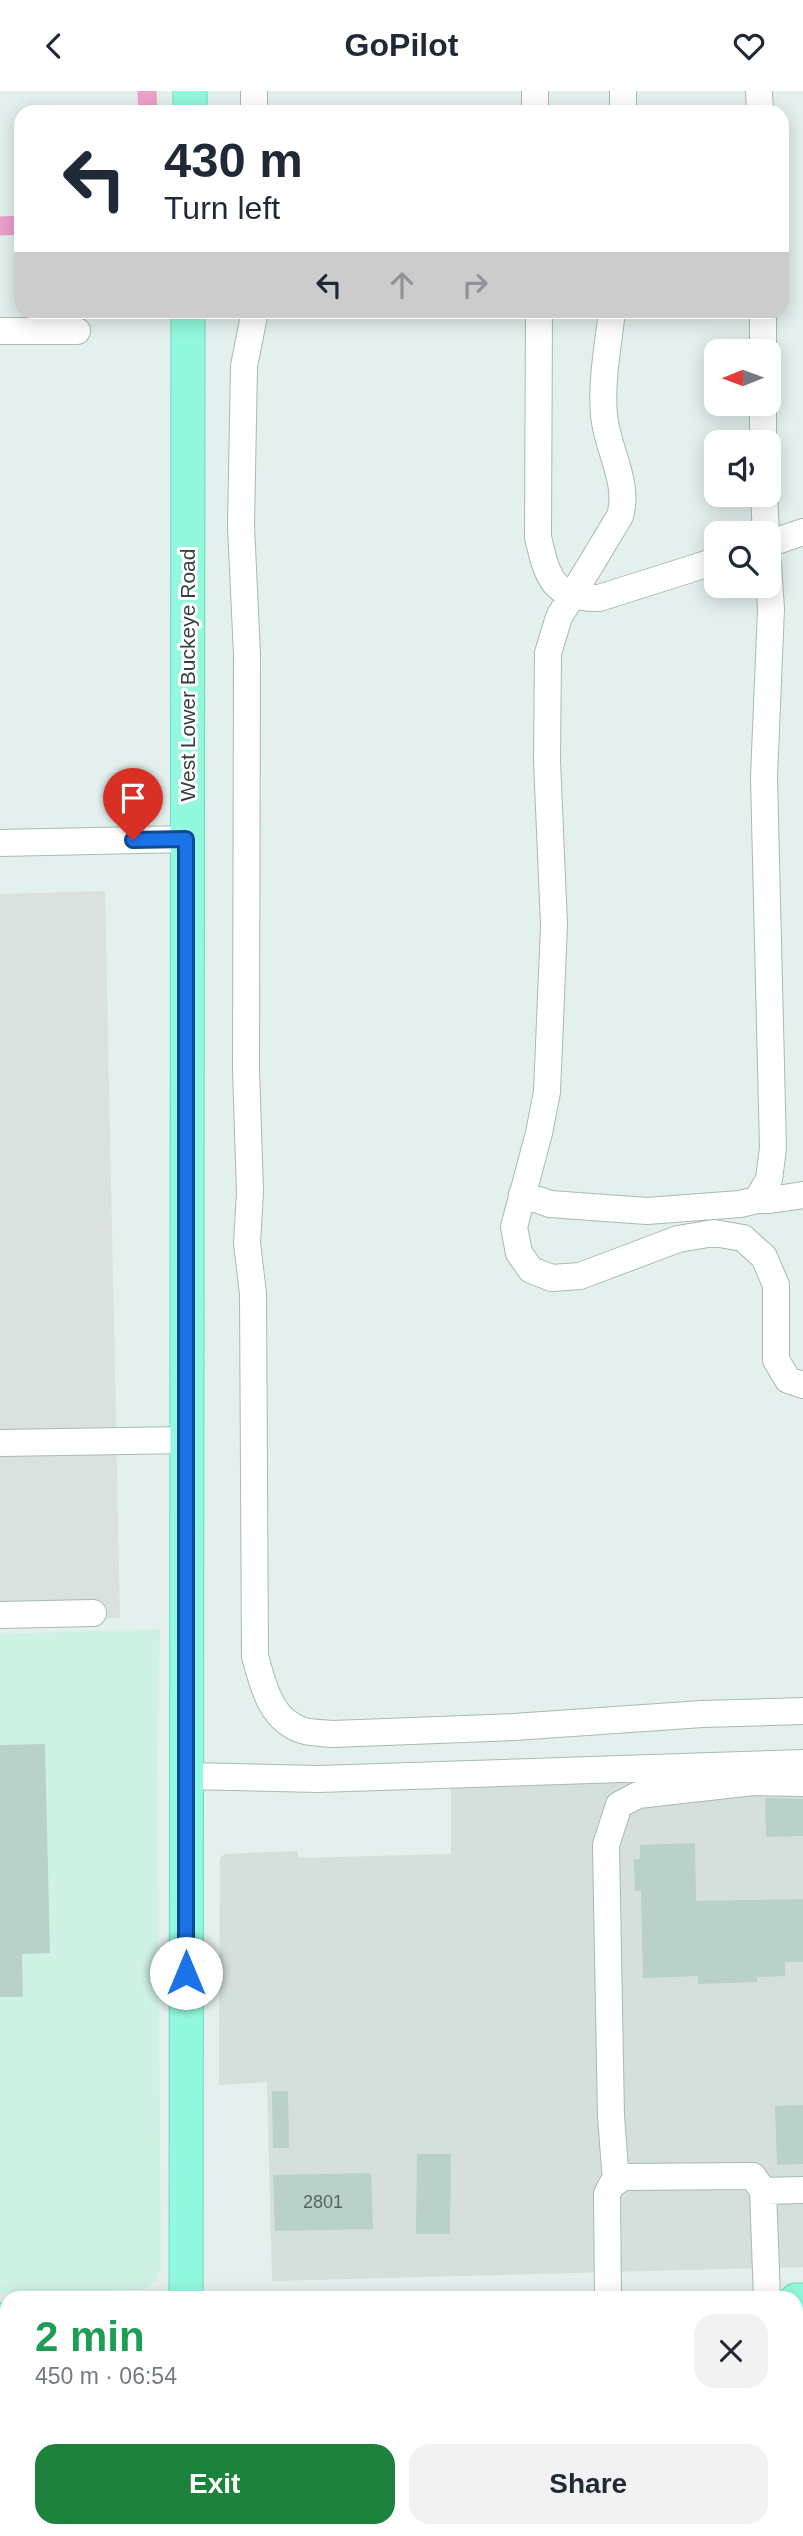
<!DOCTYPE html>
<html lang="en">
<head>
<meta charset="utf-8">
<style>
  :root { --surface:#fff; --page:#f2f2f3; --text:#1f2937; --muted:#747a83; --accent:#1d823b }
  body { margin:0; font-family:Arial,sans-serif; background:var(--page); color:var(--text); height:100vh; display:flex; flex-direction:column; font-size:26px; white-space:nowrap }
  * { box-sizing:border-box; margin:0 }
  p { font-size:23px; color:var(--muted) }
  .icon { flex:none; width:38px; height:38px; fill:none; stroke:currentColor; stroke-width:2; stroke-linecap:round; stroke-linejoin:round }
  .map { position:relative; flex:1; overflow:hidden }
  .side { position:absolute; left:0px; top:2200px; width:803px; height:247px; display:flex; flex-direction:column; background:var(--surface); border-radius:21px 21px 0 0; box-shadow:0 4px 18px #0003 }
  .side>* { flex:none }
  .banner { position:absolute; left:14px; top:14px; width:775px; height:214px; border-radius:21px; box-shadow:0 4px 18px #0003; background:#fff; color:var(--text); overflow:hidden }
  .needle { width:46px; rotate:269deg }
  .fabs { position:absolute; left:704px; top:248px; display:grid; gap:14px }
  .fabs a { display:grid; place-items:center; width:77px; height:77px; border-radius:14px; background:var(--surface); box-shadow:0 4px 18px #0003; font-size:35px }
  .pin { position:absolute; display:grid; place-items:center; width:60px; height:60px; color:#fff; margin:-72px -30px; border-radius:50% 50% 50% 0; rotate:-45deg; box-shadow:0 0 7px #0007 }
  .pin .icon { rotate:45deg }
  .me { position:absolute; width:77px; margin:-38px; rotate:0deg; stroke-linejoin:round; filter:drop-shadow(0 0 5px #0008) }
  .turn { display:flex; align-items:center; gap:24px; height:147px; padding:0 35px; font-size:32px }
  .turn .icon { width:91px; height:91px; stroke-width:2.5 }
  .turn b { display:block; font-size:49px; line-height:60px }
  .lanes { display:flex; align-items:center; height:66px; padding:0 35px; background:#0003; justify-content:center; gap:35px; direction:ltr }
  .lanes .off { opacity:.35 }
  .round { display:grid; place-items:center; flex:none; width:74px; height:74px; border-radius:21px; background:var(--page) }
  .head { display:flex; align-items:center; justify-content:space-between; height:119px; padding:0 35px }
  h1 { font-size:42px; font-weight:700; line-height:52px; color:#1e9e55 }
  .button { display:flex; gap:14px; margin-top:auto; padding:14px 35px }
  .button a { flex:1; height:80px; border-radius:21px; background:var(--accent); color:#fff; font-size:28px; font-weight:700; line-height:80px; text-align:center }
  .button a+a { background:var(--page); color:var(--text) }
  header { display:flex; justify-content:space-between; align-items:center; height:91px; padding:0 35px; background:var(--surface); font-size:32px; font-weight:700 }
  .map>svg:first-child { display:block }
  .commercial { fill:#cef2e4 }
  .industrial { fill:#d5dfdb }
  .parking { fill:#dbe1df }
  .lines { fill:none; stroke-linecap:round; stroke-linejoin:round }
  .canal { stroke:#eca0cb; stroke-width:19 }
  .building { fill:#b9d1c8 }
  .minor-casing { stroke:#a6bbb4; stroke-width:28 }
  .major-casing { stroke:#64ddbb; stroke-width:35 }
  .minor { stroke:#fff; stroke-width:26 }
  .major { stroke:#93f9de; stroke-width:33 }
  .route-casing { stroke:#114b97; stroke-width:18 }
  .route { stroke:#1a73e8; stroke-width:12 }
  .labels { text-anchor:middle; dominant-baseline:central; stroke-width:6; stroke-linejoin:round; paint-order:stroke }
  .number-label { font-size:18px; fill:#54665f }
  .street-label { font-size:21px; fill:#33423c; stroke:#fff }
</style>
</head>
<body>
<header><svg class="icon" aria-label="back" viewBox="0 0 24 24"><path d="M15 5l-7 7 7 7"/></svg>GoPilot<svg class="icon" aria-label="heart" viewBox="0 0 24 24"><path d="M12 20l-8-8c-3-5 5-10 8-4 3-6 11-1 8 4z"/></svg></header>
<div class="map">
<svg width="803" height="2445" viewBox="0 0 803 2445">
  <rect width="100%" height="100%" fill="#e3f0ed"/>
  <path class="commercial" d="M 160,1538 L 157,1663 L 161,2178 L 156,2188 L 149,2195 L 138,2199 L 0,2202 L 0,1543 Z"/>
  <path class="industrial" d="M 803,1677 L 803,2176 L 272,2190 L 267,1991 L 219,1994 L 220,1767 L 225,1763 L 297,1760 L 299,1767 L 451,1763 L 451,1690 Z
    M 7,2254 L 7,2440 L 161,2440 L 161,2445 L 0,2445 L 0,2255 Z
    M 227,2440 L 487,2440 L 486,2445 L 227,2445 Z"/>
  <path class="parking" d="M 105,800 L 120,1527 L 0,1530 L 0,803 Z"/>
  <g class="lines">
    <path class="canal" d="M 147,0 L 148,21
      M 0,135 L 21,134"/>
  </g>
  <path class="building" d="M 45,1653 L 50,1862 L 22,1863 L 23,1906 L 0,1906 L 0,1654 Z
    M 765,1707 L 803,1708 L 803,1745 L 766,1746 Z
    M 695,1752 L 696,1810 L 803,1808 L 803,1871 L 785,1871 L 785,1885 L 757,1886 L 757,1891 L 698,1893 L 698,1885 L 643,1887 L 641,1800 L 635,1800 L 634,1768 L 640,1768 L 640,1754 Z
    M 272,2000 L 288,2000 L 289,2057 L 273,2057 Z
    M 803,2014 L 803,2073 L 777,2074 L 775,2015 Z
    M 417,2063 L 451,2063 L 450,2143 L 416,2143 Z
    M 371,2082 L 373,2138 L 275,2140 L 273,2084 Z"/>
  <g class="lines">
    <defs>
      <path id="minor" d="M 254,0 L 254,21
        M 535,0 L 535,21
        M 759,0 L 760,21
        M 623,21 L 623,0
        M 255,220 L 244,275 L 241,435 L 247,564 L 246,978 L 250,1101 L 247,1152 L 253,1203 L 255,1565 C 263,1595 271,1631 305,1640 C 313,1642 324,1642 333,1643 L 514,1636 L 702,1623 L 803,1620
        M 539,220 L 538,446 C 547,485 552,508 599,507 L 716,470
        M 612,220 C 608,255 601,290 604,324 C 607,358 630,392 620,425 L 559,526 L 548,562 L 547,670 L 554,834 L 547,1001 L 539,1042 L 514,1136 L 519,1162 L 531,1179 L 552,1187 L 580,1185 L 678,1148 L 714,1142 L 743,1147 L 764,1166 L 776,1194 L 776,1269 L 788,1289 L 803,1294
        M 763,220 L 763,261
        M 0,240 L 77,240
        M 763,313 L 763,352
        M 764,404 L 766,443
        M 768,453 L 803,441
        M 0,752 L 186,748
        M 522,1103 L 550,1113 L 647,1120 L 740,1113 L 757,1109 L 769,1088 L 773,1057 L 764,686 L 771,518 L 768,473
        M 757,1109 L 770,1109 L 803,1104
        M 0,1352 L 187,1349
        M 0,1524 L 93,1522
        M 186,1685 L 318,1688 L 803,1672
        M 616,2091 L 611,2025 L 606,1754 L 619,1714 L 638,1704 L 753,1691 L 803,1692
        M 763,2100 L 803,2099
        M 608,2207 L 607,2103 L 612,2093 L 624,2086 L 753,2085 L 763,2100 L 767,2207
        M 667,2440 L 667,2445
        M 539,2445 L 540,2440"/>
      <path id="major" d="M 190,0 L 190,21
        M 186,2207 L 188,220
        M 796,2209 L 803,2209
        M 0,2229 L 7,2229
        M 187,2440 L 187,2445"/>
    </defs>
    <use href="#minor" class="minor-casing"/>
    <use href="#major" class="major-casing"/>
    <use href="#minor" class="minor"/>
    <use href="#major" class="major"/>
  </g>
  <g class="lines">
    <defs>
      <path id="route" d="M 133,749 L 186,748 L 186,1882"/>
    </defs>
    <use href="#route" class="route-casing"/>
    <use href="#route" class="route"/>
  </g>
  <g class="labels">
    <g class="number-label">
      <text x="323" y="2111">2801</text>
    </g>
    <g class="street-label">
      <text transform="translate(187 584) rotate(-90)">West Lower Buckeye Road</text>
    </g>
  </g>
</svg>
<div class="fabs">
<a><svg class="needle" viewBox="-14 -14 28 28"><path d="M0-13l5 13h-10z" fill="#e53935"/><path d="M0 13l5-13h-10z" fill="#747a83"/></svg></a>
<a><svg class="icon" aria-label="sound" viewBox="0 0 24 24"><path d="M4 9h4l5-4v14l-5-4H4zM17 9q2 3 0 6"/></svg></a>
<a><svg class="icon" aria-label="search" viewBox="0 0 24 24"><circle cx="10" cy="10" r="6"/><path d="M15 15l6 6"/></svg></a>
</div>
<div class="pin" style="left:133px;top:749px;background:#d93025"><svg class="icon" aria-label="arrive" viewBox="0 0 24 24"><path d="M6 21V4h12l-3 4 3 4H6"/></svg></div>
<svg class="me" style="left:186px;top:1882px" viewBox="-20 -20 40 40"><circle r="19" fill="#fff"/><path d="M0-13L10 11 0 6-10 11z" fill="#1a73e8"/></svg>
<div class="banner">
<div class="turn"><svg class="icon" aria-label="left" viewBox="0 0 24 24"><path d="M17 20v-9H6M10 6l-5 5 5 5"/></svg><div><b>430 m</b>Turn left</div></div>
<div class="lanes"><svg class="icon" aria-label="left" viewBox="0 0 24 24"><path d="M17 20v-9H6M10 6l-5 5 5 5"/></svg><svg class="icon off" aria-label="ahead" viewBox="0 0 24 24"><path d="M12 20V5M6 11l6-6 6 6"/></svg><svg class="icon off" aria-label="right" viewBox="0 0 24 24"><path d="M7 20v-9h11M14 6l5 5-5 5"/></svg></div>
</div>
<section class="side">
<div class="head"><div><h1>2 min</h1><p>450 m · 06:54</p></div><a class="round"><svg class="icon" aria-label="close" viewBox="0 0 24 24"><path d="M6 6l12 12M18 6L6 18"/></svg></a></div>
<div class="button"><a>Exit</a><a>Share</a></div>
</section>
</div>
</body>
</html>
